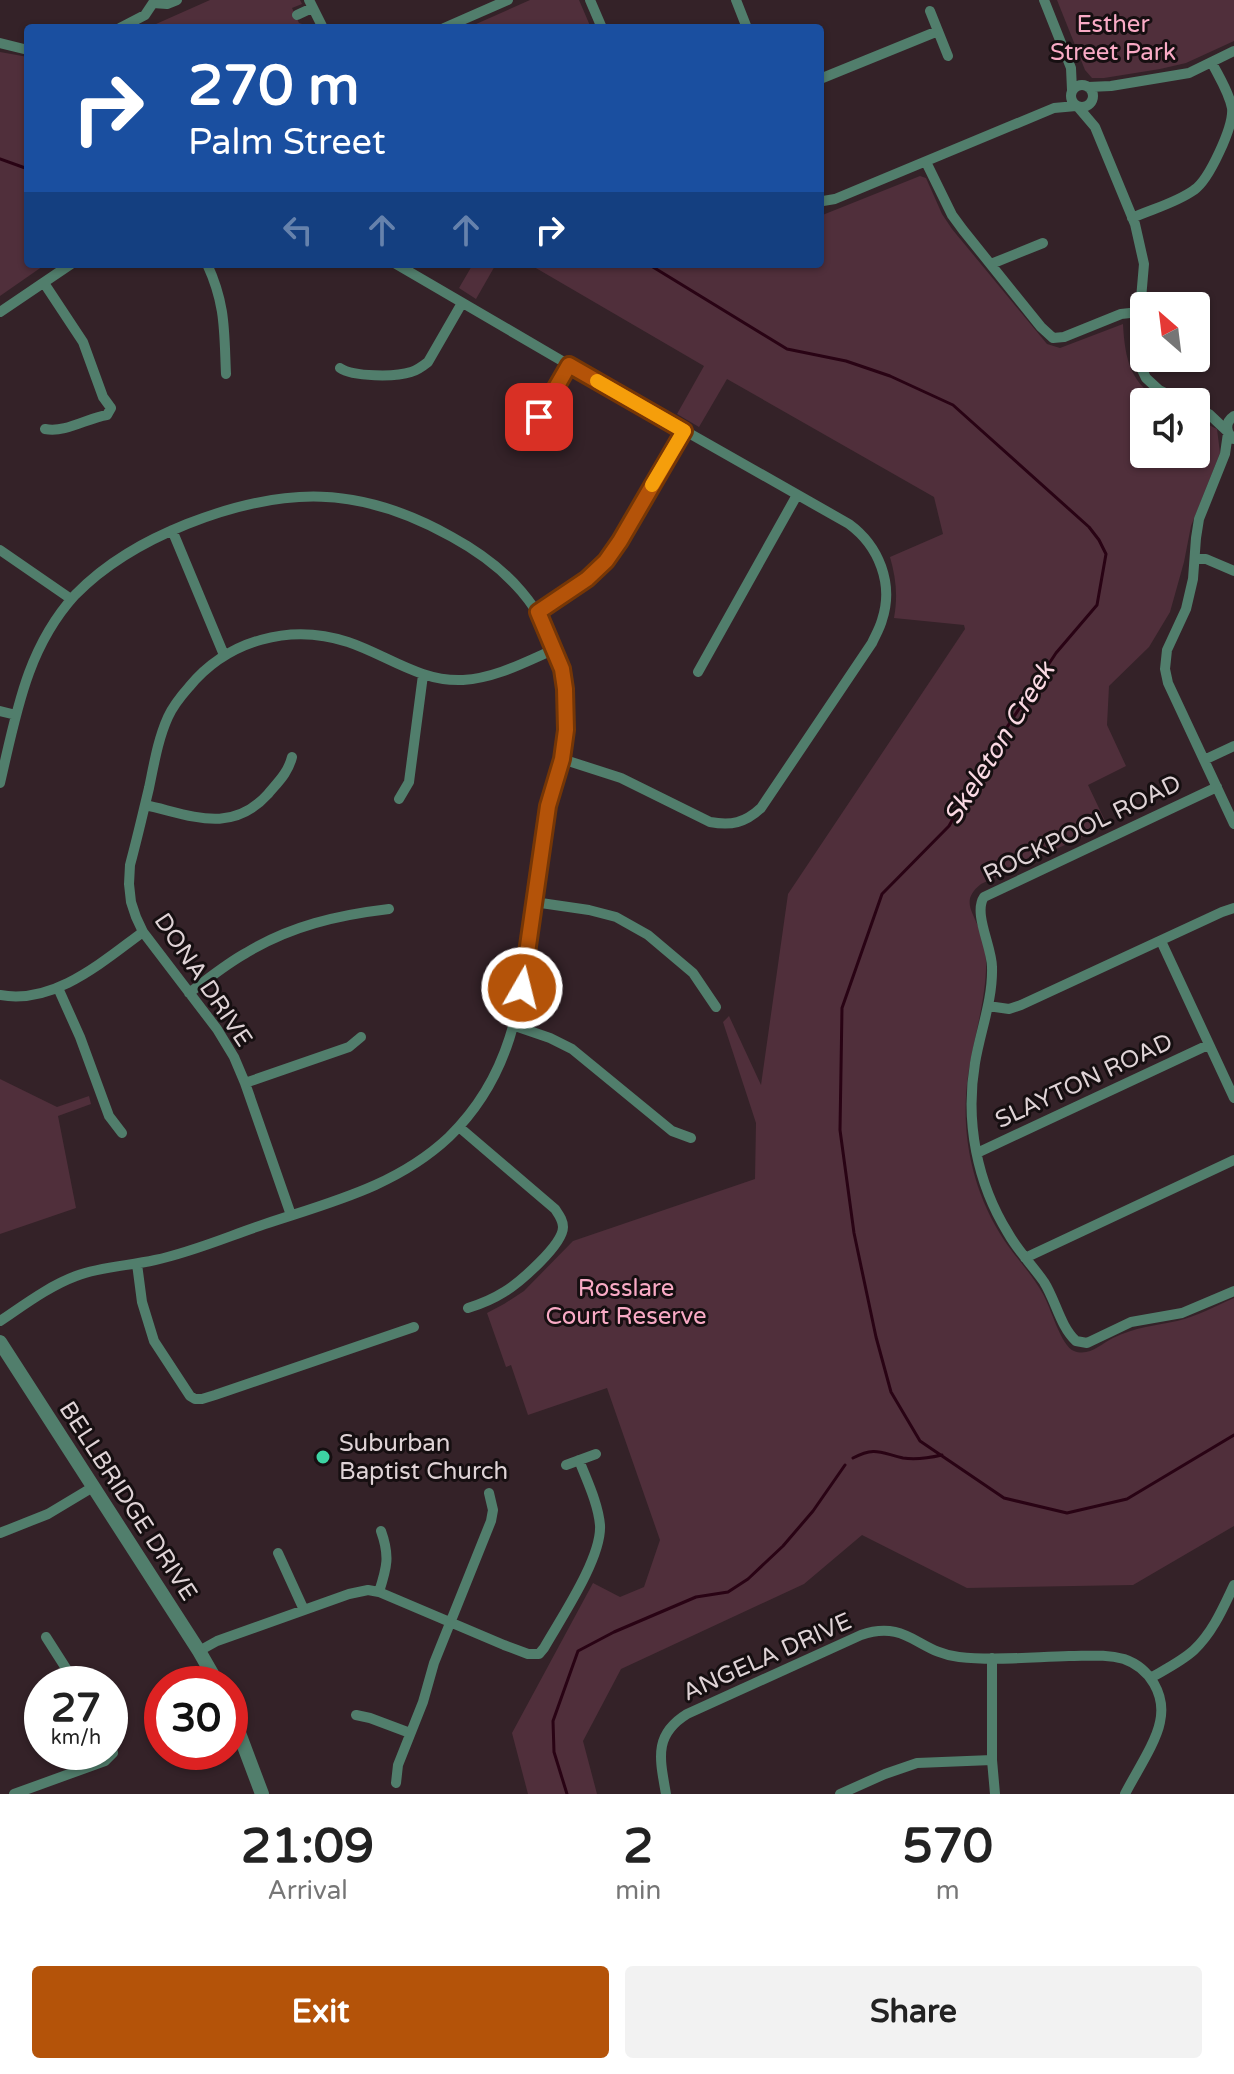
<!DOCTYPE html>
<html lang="en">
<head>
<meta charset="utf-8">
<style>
  :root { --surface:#fff; --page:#f2f2f2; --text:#222; --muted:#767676; --accent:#b45309 }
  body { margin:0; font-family:"Varela Round",sans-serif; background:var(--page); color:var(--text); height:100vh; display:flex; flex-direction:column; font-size:30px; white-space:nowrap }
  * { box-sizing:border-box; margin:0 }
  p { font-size:26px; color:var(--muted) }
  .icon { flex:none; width:44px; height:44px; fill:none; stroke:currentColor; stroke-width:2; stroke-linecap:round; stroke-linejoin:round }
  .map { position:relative; height:1794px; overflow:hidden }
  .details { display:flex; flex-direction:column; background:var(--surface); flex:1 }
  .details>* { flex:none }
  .guide { position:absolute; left:24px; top:24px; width:800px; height:244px; border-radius:8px; box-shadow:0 2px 6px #0004; background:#1a4fa0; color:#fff; overflow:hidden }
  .needle { width:52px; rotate:332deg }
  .fabs { position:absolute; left:1130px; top:292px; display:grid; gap:16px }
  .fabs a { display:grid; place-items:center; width:80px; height:80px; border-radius:8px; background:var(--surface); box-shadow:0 2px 6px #0004; font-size:40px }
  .speed { position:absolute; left:24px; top:1666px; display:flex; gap:16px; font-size:40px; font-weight:700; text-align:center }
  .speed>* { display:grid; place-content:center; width:104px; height:104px; border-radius:50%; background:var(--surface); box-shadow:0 2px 6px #0004; line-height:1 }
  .speed small { font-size:20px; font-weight:400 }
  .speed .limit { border:12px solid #d22; background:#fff; color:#111 }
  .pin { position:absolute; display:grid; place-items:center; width:68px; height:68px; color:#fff; margin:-34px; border-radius:16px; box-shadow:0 4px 12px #0006 }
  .me { position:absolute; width:88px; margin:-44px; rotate:8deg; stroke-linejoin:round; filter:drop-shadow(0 0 6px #0008) }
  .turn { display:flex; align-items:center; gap:28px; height:168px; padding:0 32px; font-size:36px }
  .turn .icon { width:104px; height:104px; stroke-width:2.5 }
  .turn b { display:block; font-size:56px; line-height:68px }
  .lanes { display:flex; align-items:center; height:76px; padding:0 32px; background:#0003; justify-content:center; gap:40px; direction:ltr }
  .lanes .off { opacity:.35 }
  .eta { display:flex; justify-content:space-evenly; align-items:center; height:136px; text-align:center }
  .eta b { font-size:48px; font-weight:800; line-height:56px }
  .primary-button { display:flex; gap:16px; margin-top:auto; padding:16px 32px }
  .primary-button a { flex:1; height:92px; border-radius:8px; background:var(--accent); color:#fff; font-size:32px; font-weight:800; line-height:92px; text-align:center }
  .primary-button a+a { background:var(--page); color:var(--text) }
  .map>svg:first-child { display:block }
  .park { fill:#502f3b }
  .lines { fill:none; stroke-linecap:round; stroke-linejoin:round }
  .stream { stroke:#290314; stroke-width:3 }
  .minor { stroke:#517e6c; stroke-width:10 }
  .tertiary { stroke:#517e6c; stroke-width:14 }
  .route-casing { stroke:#753606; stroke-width:20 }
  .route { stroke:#b45309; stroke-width:14 }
  .slow { stroke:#f59e0b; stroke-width:14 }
  .poi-dot { fill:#3dd4a3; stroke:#160f11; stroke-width:3 }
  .labels { text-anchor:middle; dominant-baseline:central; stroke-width:6; stroke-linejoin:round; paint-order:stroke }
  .park-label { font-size:24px; fill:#f9aac5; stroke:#160f11 }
  .street-label { font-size:24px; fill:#dfd3d6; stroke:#160f11 }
  .poi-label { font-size:24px; fill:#dfd3d6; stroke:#160f11; text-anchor:start }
  .water-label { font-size:26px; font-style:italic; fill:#fad9e3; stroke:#160f11 }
</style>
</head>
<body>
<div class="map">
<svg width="1234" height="1794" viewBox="0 0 1234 1794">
  <rect width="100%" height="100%" fill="#342228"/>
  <path class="park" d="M 210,0 L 300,0 L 302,4 L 292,8 L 299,23 L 315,28 L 147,28 Z
    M 530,0 L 579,0 L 591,28 L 467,28 Z
    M 1057,0 L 1234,0 L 1234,41 L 1186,63 L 1160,69 L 1104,78 L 1092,78 L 1085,70 Z
    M 0,52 L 28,57 L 28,264 L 46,264 L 0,296 Z
    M 920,176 L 926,178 L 942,214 L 952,229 L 1047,344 L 1060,348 L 1123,324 C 1125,359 1130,385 1164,402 L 1144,402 L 1144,454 L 1196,454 L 1196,419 L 1217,429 L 1220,453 L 1191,526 L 1184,562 L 1170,612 L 1149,647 L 1109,686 L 1107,725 L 1126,766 L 1088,785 L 1107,825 L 1103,827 L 1101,823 L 1095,826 L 1097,830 L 981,884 C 962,899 971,909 978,926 C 983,937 986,951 986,962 C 987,996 973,1041 968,1076 C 960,1133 972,1191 1004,1240 C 1016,1258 1032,1274 1043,1294 C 1051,1308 1061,1346 1074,1351 C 1089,1357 1101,1344 1113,1338 C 1136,1327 1153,1326 1177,1321 C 1197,1316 1216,1306 1234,1298 L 1234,1526 L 1133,1585 L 967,1588 L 862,1535 L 804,1584 L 621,1669 L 583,1741 L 597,1794 L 528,1794 L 512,1733 L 593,1583 L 620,1597 L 644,1587 L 660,1540 L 607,1388 L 528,1415 L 511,1365 L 506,1367 L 487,1313 L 504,1304 L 524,1291 L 573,1241 L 755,1179 L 756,1123 L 723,1022 L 729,1016 L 761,1085 L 788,894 L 965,629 L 964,625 L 894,618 C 898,596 896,578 890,557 L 943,534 L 934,497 L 727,379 L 699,427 L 677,414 L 704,366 L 529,264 L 820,264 L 820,216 Z
    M 473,264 L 496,264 L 476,299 L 459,288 Z
    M 0,1079 L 57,1107 L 89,1096 L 91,1104 L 58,1116 L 76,1208 L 0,1234 Z"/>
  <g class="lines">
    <path class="stream" d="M 0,159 L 28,169
      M 648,264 L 787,349 L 846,361 L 890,376 L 953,405 L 1089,527 L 1099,540 L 1106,554 L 1097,605 L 1056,653 L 990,753 L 949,826 L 882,894 L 842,1008 L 840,1130 L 854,1233 L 876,1337 L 891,1392 L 920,1441 L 1004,1498 L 1067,1513 L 1127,1499 L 1234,1435
      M 853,1458 C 875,1446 881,1453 903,1458 C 916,1460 929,1458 942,1455
      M 567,1794 L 554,1752 L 553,1721 L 578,1651 L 614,1632 L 696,1597 L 728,1592 L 748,1579 L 783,1546 L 813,1511 L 845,1465"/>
    <path class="minor" d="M 309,0 L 323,28
      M 590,0 L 602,28
      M 736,0 L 747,28
      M 1044,0 L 1071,68 L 1072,90
      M 153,3 L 167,4 L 177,0
      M 930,11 L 948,56
      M 297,15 L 312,8
      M 120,28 L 145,15 L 153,3
      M 444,28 L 508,0
      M 0,43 L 28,50
      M 820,79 L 938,31
      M1071 96a11 11 0 1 1 22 0a11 11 0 1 1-22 0Z
      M 1088,87 L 1111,86 L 1189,73 L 1234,51
      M 1078,107 L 1095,127 L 1135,224 L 1144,264 L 1136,357 L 1146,378 L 1159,390 L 1184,402
      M 926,162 L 952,215 L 963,230 L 1041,327 L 1053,338 L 1064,337 L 1121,314 L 1139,312
      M 820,200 L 823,201 L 835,199 L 1054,108 L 1076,106
      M 1132,218 C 1152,209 1176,203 1194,190 C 1209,180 1234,126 1232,108 C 1229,92 1219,77 1212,63
      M 207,264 C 226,305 224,331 226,374
      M 396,264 L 569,365 L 849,524 C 879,546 894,584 882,620 C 880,628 875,636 872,643 L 761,808 C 745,823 731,826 710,822 L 621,778 L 562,759
      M 991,264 L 1043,243
      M 44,283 L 83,342 L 103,397 L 111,408 L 107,415 C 87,418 66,433 45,429
      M 0,312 L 71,264
      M 340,368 C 353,377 396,377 411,372 C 418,370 423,366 428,362 L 462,303
      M 1196,408 L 1209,414 L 1228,432
      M 1234,416 C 1225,422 1225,432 1234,439
      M 1228,433 L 1225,454 L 1199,519 L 1196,538 L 1193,579 L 1186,609 L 1167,650 L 1165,669 L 1168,683 L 1234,824
      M 524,443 L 569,365
      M 172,530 L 224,655
      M 0,550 L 71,599
      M 1195,559 L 1206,559 L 1234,571
      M 538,612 L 587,579 L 606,561 L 620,541 L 684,431
      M 698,672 L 797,495
      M 0,711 L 16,715
      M 1204,760 L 1234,746
      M 0,783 C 16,715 26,649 75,595 C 107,562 145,541 187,524 C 284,486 360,485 452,537 C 507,567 546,608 562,671 C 569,698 568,732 562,759 C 558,777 550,793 547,811 C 542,837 539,864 535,890 C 522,983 521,1067 449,1137 C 397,1186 331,1202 265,1224 C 229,1236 193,1252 155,1260 C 129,1266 102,1266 76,1276 C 49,1286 24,1305 0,1321
      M 1217,787 L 984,897 C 973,913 992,947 992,967 C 993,1000 980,1032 975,1063 C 965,1122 977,1183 1008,1233 C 1018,1251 1033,1266 1044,1282 C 1056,1301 1060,1326 1076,1341 L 1087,1343 L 1131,1322 L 1182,1313 L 1234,1291
      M 399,799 L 409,782 L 423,675
      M 145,805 C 191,815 231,835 268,794 C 278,782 288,773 292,757
      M 534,902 L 589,910 L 616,917 L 648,935 L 693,973 L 716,1007
      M 1161,941 L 1234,1098
      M 58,988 L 80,1037 L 109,1116 L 122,1133
      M 189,993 C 208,979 226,964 246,953 C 290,926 338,915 389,909
      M 0,995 C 54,1005 102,962 143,932
      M 988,1006 L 1009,1009 L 1021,1005 L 1222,912 L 1234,908
      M 515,1026 L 550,1038 L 572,1049 L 672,1131 L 691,1138
      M 245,1083 L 349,1047 L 361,1037
      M 459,1127 L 555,1209 C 559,1215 563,1220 563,1227 C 563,1245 519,1283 504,1292 C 493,1299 481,1304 468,1308
      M 977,1153 L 1208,1045
      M 291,1215 L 245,1083 L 234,1057 L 217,1029 L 143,932 L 136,917 L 131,902 L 129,884 L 130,865 C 137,839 143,813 149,788 C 154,764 158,739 168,717 C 173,706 181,696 189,687 C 228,640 290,623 348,642 C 387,655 420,682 463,680 C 496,678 525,662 555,649
      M 1025,1258 L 1234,1160
      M 137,1264 L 142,1302 L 154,1341 L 190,1396 L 195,1399 L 202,1399 L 215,1395 L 414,1327
      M 566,1465 L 596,1454
      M 0,1533 L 48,1514 L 93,1487
      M 278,1553 L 304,1610
      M 379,1592 C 387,1567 390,1556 381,1531
      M 46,1637 L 76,1684
      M 199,1651 L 217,1641 L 349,1594 L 368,1590 L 379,1592 L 504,1645 L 528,1654 L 539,1654 L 544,1648 C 561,1618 602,1558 600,1525 C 598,1503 587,1481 579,1460
      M 992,1658 L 992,1760 L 995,1794
      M 1152,1677 C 1166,1669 1182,1661 1194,1650 C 1213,1632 1223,1608 1234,1585
      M 356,1715 L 370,1718 L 410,1733
      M 396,1783 L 398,1765 L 423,1702 L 434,1663 L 491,1521 L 493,1510 L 489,1493
      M 14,1794 L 105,1761 L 113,1753 L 110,1739
      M 666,1794 C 660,1759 653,1735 687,1714 L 861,1635 C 907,1619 919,1653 959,1657 C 995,1661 1033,1657 1069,1656 C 1088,1656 1106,1654 1124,1659 C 1150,1668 1166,1695 1160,1722 C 1156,1743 1135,1774 1125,1794
      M 840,1794 L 885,1774 L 917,1763 L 992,1760"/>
    <path class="tertiary" d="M 0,1342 L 199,1651 L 218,1684
      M 230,1709 L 262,1794"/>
  </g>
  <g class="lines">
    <defs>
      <path id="route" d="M 522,988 L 548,806 L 562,759 L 566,730 L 565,689 L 562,669 L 538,612 L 587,579 L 606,561 L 620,541 L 684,431 L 569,365 L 539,417"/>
    </defs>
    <use href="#route" class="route-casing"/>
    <use href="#route" class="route"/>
    <path class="slow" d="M 597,381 L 684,431 L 652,485"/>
  </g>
  <circle class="poi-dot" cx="323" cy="1457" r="8"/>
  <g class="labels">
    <g class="park-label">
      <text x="1113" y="24">Esther<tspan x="1113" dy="28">Street Park</tspan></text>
      <text x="626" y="1288">Rosslare<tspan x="626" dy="28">Court Reserve</tspan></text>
    </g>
    <g class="street-label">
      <text transform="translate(1082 829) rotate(-26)">ROCKPOOL ROAD</text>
      <text transform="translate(203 980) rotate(56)">DONA DRIVE</text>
      <text transform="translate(1084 1081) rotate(-25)">SLAYTON ROAD</text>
      <text transform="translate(128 1501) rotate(57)">BELLBRIDGE DRIVE</text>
      <text transform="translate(767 1657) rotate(-24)">ANGELA DRIVE</text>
    </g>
    <g class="poi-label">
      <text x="339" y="1443">Suburban<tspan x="339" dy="28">Baptist Church</tspan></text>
    </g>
    <g class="water-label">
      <text transform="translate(999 743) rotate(-58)">Skeleton Creek</text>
    </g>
  </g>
</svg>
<div class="fabs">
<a><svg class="needle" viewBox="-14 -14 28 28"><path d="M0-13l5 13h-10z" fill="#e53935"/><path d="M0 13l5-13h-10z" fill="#767676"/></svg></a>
<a><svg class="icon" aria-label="sound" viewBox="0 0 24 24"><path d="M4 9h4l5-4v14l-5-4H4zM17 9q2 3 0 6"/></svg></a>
</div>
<div class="speed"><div>27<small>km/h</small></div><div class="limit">30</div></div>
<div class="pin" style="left:539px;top:417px;background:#d93025"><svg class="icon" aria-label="arrive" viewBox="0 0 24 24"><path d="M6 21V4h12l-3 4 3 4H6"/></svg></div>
<svg class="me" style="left:522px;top:988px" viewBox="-20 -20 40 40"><circle r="17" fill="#b45309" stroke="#fff" stroke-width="3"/><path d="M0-11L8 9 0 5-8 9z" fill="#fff"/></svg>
<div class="guide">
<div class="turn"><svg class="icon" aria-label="right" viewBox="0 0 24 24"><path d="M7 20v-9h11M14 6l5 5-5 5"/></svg><div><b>270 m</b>Palm Street</div></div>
<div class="lanes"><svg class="icon off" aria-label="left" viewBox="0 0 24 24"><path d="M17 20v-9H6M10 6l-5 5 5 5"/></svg><svg class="icon off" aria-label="ahead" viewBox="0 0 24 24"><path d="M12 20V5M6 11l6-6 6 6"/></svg><svg class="icon off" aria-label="ahead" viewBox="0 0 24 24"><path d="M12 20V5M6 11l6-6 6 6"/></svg><svg class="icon" aria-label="right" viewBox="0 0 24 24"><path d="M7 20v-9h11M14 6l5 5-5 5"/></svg></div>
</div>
</div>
<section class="details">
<div class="eta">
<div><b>21:09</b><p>Arrival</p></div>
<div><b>2</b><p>min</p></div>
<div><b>570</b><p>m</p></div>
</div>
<div class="primary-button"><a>Exit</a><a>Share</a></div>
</section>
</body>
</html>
